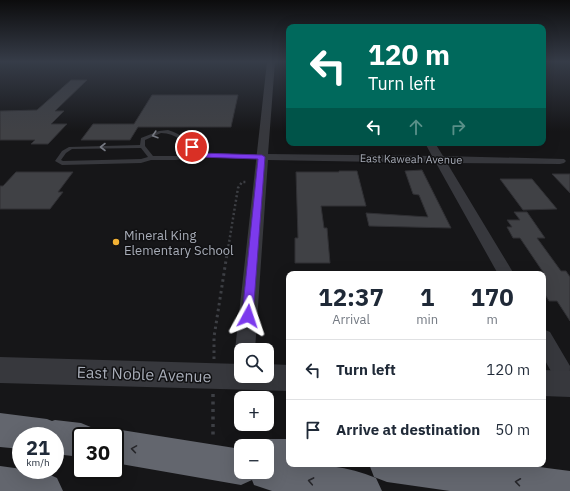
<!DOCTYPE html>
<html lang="en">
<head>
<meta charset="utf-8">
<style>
  :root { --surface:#fff; --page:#f2f2f3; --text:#1f2937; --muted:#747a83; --line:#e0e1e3 }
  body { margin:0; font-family:"IBM Plex Sans",sans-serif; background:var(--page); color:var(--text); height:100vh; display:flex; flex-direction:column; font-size:15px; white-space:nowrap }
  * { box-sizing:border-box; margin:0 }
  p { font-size:13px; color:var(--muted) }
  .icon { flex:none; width:22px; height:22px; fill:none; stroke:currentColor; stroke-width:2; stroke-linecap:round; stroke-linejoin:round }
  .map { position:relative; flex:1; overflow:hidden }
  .sheet { position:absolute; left:286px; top:271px; width:260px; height:196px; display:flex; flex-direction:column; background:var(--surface); border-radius:8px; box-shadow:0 4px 16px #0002 }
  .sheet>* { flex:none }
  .guide { position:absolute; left:286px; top:24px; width:260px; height:122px; border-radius:8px; box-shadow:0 4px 16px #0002; background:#00695c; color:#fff; overflow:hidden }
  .controls { position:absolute; left:234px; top:343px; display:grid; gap:8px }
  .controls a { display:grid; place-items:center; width:40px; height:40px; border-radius:8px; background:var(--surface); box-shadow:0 4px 16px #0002; font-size:20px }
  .speed { position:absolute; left:12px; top:427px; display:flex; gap:8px; font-size:20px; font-weight:700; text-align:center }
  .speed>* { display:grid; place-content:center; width:52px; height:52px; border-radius:50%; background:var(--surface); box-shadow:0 4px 16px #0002; line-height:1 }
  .speed small { font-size:10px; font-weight:400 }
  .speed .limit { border:2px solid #111; border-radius:6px; background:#fff; color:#111 }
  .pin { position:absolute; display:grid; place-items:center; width:34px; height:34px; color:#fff; margin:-17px; border:2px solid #fff; border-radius:50%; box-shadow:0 1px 4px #0007 }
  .me { position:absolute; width:44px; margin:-22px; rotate:5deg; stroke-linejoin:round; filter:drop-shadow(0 0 3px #0008) }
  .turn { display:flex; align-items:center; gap:14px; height:84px; padding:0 16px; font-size:18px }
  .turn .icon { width:52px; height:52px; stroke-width:2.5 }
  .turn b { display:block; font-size:28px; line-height:34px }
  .lanes { display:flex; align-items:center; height:38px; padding:0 16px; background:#0003; justify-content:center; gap:20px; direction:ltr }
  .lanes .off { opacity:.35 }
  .eta { display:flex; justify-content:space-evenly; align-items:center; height:68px; text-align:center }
  .eta b { font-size:24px; font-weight:800; line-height:28px }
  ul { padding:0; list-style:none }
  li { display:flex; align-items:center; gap:12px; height:60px; padding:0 16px; border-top:1px solid var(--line) }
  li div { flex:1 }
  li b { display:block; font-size:15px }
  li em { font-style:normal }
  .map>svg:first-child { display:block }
  .building { fill:#404145; stroke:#303034 }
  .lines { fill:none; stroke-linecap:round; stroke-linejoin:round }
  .path-far2 { stroke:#3d3f44; stroke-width:2.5; stroke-dasharray:2 2.5; stroke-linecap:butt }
  .path-far1 { stroke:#3d3f44; stroke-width:3; stroke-dasharray:2.5 3.5; stroke-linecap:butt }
  .path { stroke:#3d3f44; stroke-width:3.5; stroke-dasharray:3 4.5; stroke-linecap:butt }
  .service { fill:#37383d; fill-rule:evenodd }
  .minor { fill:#37383d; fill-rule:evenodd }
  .tertiary { fill:#37383d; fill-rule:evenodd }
  .motorway { fill:#63666e; fill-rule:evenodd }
  .oneway { stroke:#757881 }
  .oneway2 { stroke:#26262a }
  .route { fill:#7c3aed; stroke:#51269a }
  .poi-dot { fill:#f2b134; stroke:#111113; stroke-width:1.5 }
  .labels { text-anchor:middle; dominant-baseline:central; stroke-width:3; stroke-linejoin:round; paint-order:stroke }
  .far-street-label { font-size:11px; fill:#a8adb8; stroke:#111113 }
  .poi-label { font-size:13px; fill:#a8adb8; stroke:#111113; text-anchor:start }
  .near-street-label { font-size:16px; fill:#a8adb8; stroke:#111113 }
</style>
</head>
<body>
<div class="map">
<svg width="570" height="491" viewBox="0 0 570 491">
  <rect width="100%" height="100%" fill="#161618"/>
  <path class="building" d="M 71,80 L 87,80 L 55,111 L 64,111 L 51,124 L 67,124 L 48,144 L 31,144 L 35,140 L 0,140 L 0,111 L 37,110 Z
    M 152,95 L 238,95 L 231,127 L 138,127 L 130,140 L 81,140 L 93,124 L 134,124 Z
    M 422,170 L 451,228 L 369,226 L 366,213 L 428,217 L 419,195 L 413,194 L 405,171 Z
    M 339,171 L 357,171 L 366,206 L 321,206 L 324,228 L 327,228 L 330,263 L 295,263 L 295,238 L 298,238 L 296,172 L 339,172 Z
    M 16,172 L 73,172 L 58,192 L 63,192 L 50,209 L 0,209 L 0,186 L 3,186 Z
    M 552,174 L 570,174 L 570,193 Z
    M 500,179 L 532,179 L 557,209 L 523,210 Z
    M 514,212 L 527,212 L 545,238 L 537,238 L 561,271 L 566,271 L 570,277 L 570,321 L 557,301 L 549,301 L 543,291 L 543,272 L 520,238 L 513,238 L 507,227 L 512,227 L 507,220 L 520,220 Z"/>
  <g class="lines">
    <path class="path-far2" d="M 227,255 L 238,188 L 242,182 L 246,182"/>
    <path class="path-far1" d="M 214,359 L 214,337 L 227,254"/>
    <path class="path" d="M 213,394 L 213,439"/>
    <path class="service" d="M 168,130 C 182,134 190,142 199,153 L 262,155 L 265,157 L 262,159 L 198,157 L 176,160 L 151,160 L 141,163 L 62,165 L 55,161 L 62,151 L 69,147 L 140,145 L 141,138 L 159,131 ZM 161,133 C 176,133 185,143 194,154 L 176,156 L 153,156 L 145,146 L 145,140 ZM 141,148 L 148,157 L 141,159 L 63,161 L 61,160 L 66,153 L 72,149 Z"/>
    <path class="minor" d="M 267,62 L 275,62 L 268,154 L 432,156 L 425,143 L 435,143 L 443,156 L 564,159 L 566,161 L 564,163 L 560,164 L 447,163 L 514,274 L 498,274 L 436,163 L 268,160 L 255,350 L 241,350 L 241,358 L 238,357 L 235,350 Z
      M 543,329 L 550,332 L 570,366 L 569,394 L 562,391 L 543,357 Z"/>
    <path class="tertiary" d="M 0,357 L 241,364 L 241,376 L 267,376 L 267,364 L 289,365 L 289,391 L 0,383 Z
      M 543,370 L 570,371 L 570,397 L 543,396 Z"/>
    <path class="motorway" d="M 0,413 L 47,419 L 52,421 L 55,420 L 81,423 L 93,428 L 96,436 L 81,436 L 81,457 L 55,454 L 55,436 L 21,436 L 21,449 L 0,447 Z
      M 115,429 L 241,449 L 241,472 L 267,472 L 267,446 L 254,446 L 255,445 L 267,439 L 289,439 L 289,464 C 319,464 348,466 376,478 L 382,491 L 272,491 L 254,485 L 252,480 L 241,485 L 115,463 L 115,436 L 102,436 L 103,434 Z
      M 369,464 L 516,464 L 570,471 L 570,491 L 450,491 L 387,482 L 374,477 Z
      M 0,466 L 44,472 L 57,478 L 63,491 L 0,491 Z"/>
  </g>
  <defs><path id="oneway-chevron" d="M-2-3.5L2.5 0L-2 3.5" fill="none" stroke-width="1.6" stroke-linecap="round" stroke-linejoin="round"/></defs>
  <g class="oneway">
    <use href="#oneway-chevron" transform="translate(155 135) rotate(163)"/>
    <use href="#oneway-chevron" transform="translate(103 147) rotate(180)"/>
  </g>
  <g class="oneway2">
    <use href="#oneway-chevron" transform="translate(134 449) rotate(-171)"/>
    <use href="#oneway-chevron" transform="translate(311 481) rotate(-169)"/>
    <use href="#oneway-chevron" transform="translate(518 482) rotate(-172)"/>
  </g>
  <linearGradient id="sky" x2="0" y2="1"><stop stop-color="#0c0c0d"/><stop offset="0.47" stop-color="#363c48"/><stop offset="1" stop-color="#363c48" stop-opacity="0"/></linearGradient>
  <rect width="570" height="131" fill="url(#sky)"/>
  <path class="route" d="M 189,146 L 194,146 L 200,153 L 262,155 L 265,157 L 253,316 L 252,320 L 248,321 L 244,320 L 242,316 L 258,159 L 198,157 C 194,156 188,149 189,146 Z"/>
  <circle class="poi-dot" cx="116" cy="242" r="4"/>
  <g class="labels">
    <g class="far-street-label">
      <text transform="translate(411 159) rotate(1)">East Kaweah Avenue</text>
    </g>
    <g class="poi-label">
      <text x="124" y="235">Mineral King<tspan x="124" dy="15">Elementary School</tspan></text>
    </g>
    <g class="near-street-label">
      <text transform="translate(144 374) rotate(2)">East Noble Avenue</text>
    </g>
  </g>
</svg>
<div class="controls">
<a><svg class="icon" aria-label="search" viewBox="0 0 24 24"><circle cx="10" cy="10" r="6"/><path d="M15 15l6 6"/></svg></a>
<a>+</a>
<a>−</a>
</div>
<div class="speed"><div>21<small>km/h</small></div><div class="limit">30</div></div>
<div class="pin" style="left:192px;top:147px;background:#d93025"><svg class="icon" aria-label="arrive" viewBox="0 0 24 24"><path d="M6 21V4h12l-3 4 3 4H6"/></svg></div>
<svg class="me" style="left:248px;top:316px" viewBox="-20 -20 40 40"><path d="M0-17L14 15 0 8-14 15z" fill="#7c3aed" stroke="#fff" stroke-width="4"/></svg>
<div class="guide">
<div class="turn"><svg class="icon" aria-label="left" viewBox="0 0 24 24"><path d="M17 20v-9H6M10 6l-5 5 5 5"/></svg><div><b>120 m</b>Turn left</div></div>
<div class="lanes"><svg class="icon" aria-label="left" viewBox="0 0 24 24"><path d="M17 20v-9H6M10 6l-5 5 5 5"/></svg><svg class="icon off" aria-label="ahead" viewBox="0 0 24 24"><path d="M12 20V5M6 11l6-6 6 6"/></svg><svg class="icon off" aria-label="right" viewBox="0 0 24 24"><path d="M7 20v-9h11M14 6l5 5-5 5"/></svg></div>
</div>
<section class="sheet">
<div class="eta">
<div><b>12:37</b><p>Arrival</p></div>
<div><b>1</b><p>min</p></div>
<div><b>170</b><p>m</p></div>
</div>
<ul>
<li><svg class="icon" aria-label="left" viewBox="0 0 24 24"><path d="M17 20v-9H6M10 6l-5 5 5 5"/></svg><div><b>Turn left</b></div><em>120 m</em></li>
<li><svg class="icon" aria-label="arrive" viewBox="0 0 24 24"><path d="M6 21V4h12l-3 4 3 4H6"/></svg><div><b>Arrive at destination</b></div><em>50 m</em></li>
</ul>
</section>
</div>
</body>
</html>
